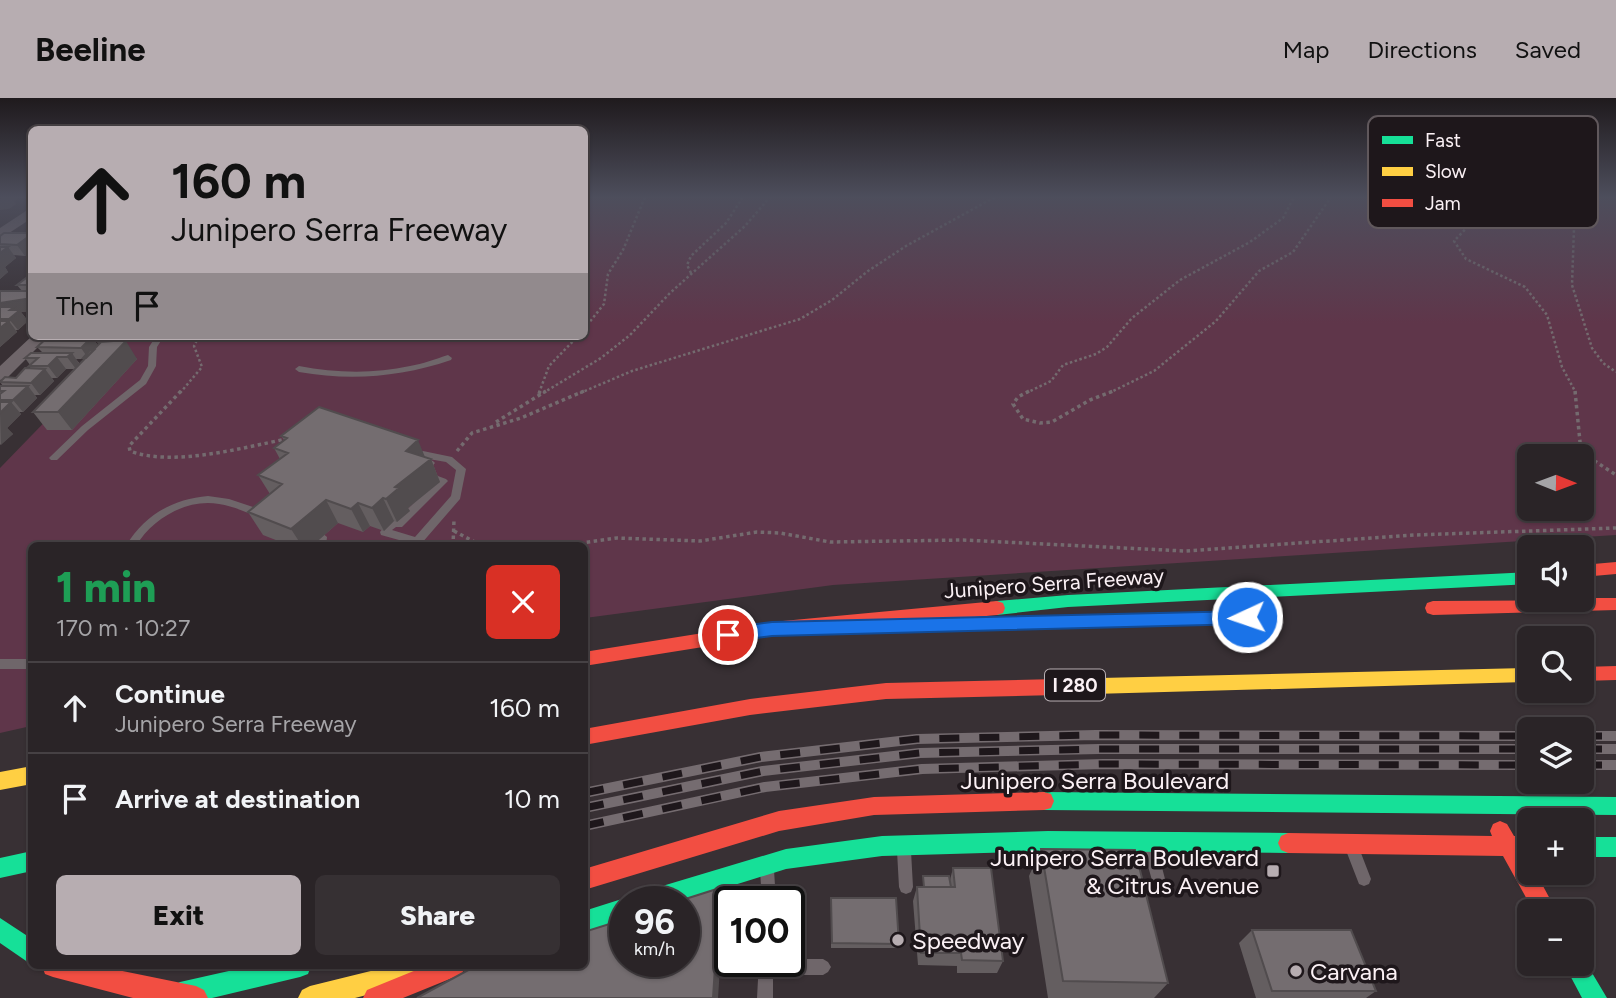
<!DOCTYPE html>
<html lang="en">
<head>
<meta charset="utf-8">
<style>
  :root { --surface:#2a2427; --page:#363033; --text:#f1f3f6; --muted:#a5a4a7; --line:#464144; --accent:#b7adb1 }
  body { margin:0; font-family:Figtree,sans-serif; background:var(--page); color:var(--text); height:100vh; display:flex; flex-direction:column; font-size:26px; white-space:nowrap }
  * { box-sizing:border-box; margin:0 }
  p { font-size:23px; color:var(--muted) }
  .icon { flex:none; width:38px; height:38px; fill:none; stroke:currentColor; stroke-width:2; stroke-linecap:round; stroke-linejoin:round }
  .map { position:relative; flex:1; overflow:hidden }
  .panel { position:absolute; left:28px; top:444px; width:560px; height:427px; display:flex; flex-direction:column; background:var(--surface); border-radius:10px; box-shadow:0 2px 5px #0004,0 0 0 2px var(--line) }
  .panel>* { flex:none }
  .banner { position:absolute; left:28px; top:28px; width:560px; height:214px; border-radius:10px; box-shadow:0 2px 5px #0004,0 0 0 2px var(--line); background:#b7adb1; color:#111; overflow:hidden }
  .needle { width:46px; rotate:91deg }
  .controls { position:absolute; left:1517px; top:346px; display:grid; gap:14px }
  .controls a { display:grid; place-items:center; width:77px; height:77px; border-radius:10px; background:var(--surface); box-shadow:0 2px 5px #0004,0 0 0 2px var(--line); font-size:35px }
  .speed { position:absolute; left:609px; top:788px; display:flex; gap:14px; font-size:35px; font-weight:700; text-align:center }
  .speed>* { display:grid; place-content:center; width:91px; height:91px; border-radius:50%; background:var(--surface); box-shadow:0 2px 5px #0004,0 0 0 2px var(--line); line-height:1 }
  .speed small { font-size:18px; font-weight:400 }
  .speed .limit { border:4px solid #111; border-radius:10px; background:#fff; color:#111 }
  .pin { position:absolute; display:grid; place-items:center; width:60px; height:60px; color:#fff; margin:-30px; border:4px solid #fff; border-radius:50%; box-shadow:0 2px 7px #0007 }
  .me { position:absolute; width:77px; margin:-38px; rotate:267deg; stroke-linejoin:round; filter:drop-shadow(0 0 5px #0008) }
  .turn { display:flex; align-items:center; gap:24px; height:147px; padding:0 28px; font-size:32px }
  .turn .icon { width:91px; height:91px; stroke-width:2.5 }
  .turn b { display:block; font-size:49px; line-height:60px }
  .then { display:flex; align-items:center; height:66px; padding:0 28px; background:#0003; gap:14px; font-size:26px }
  .round { display:grid; place-items:center; flex:none; width:74px; height:74px; border-radius:10px; background:var(--page) }
  .head { display:flex; align-items:center; justify-content:space-between; height:119px; padding:0 28px }
  h1 { font-size:42px; font-weight:800; line-height:52px; color:#1e9e55 }
  .primary-button { display:flex; gap:14px; margin-top:auto; padding:14px 28px }
  .primary-button a { flex:1; height:80px; border-radius:10px; background:var(--accent); color:#111; font-size:28px; font-weight:800; line-height:80px; text-align:center }
  .primary-button a+a { background:var(--page); color:var(--text) }
  ul { padding:0; list-style:none }
  li { display:flex; align-items:center; gap:21px; height:91px; padding:0 28px; border-top:2px solid var(--line) }
  li div { flex:1 }
  li b { display:block; font-size:26px }
  li em { font-style:normal }
  header { display:flex; align-items:center; gap:42px; box-sizing:border-box; height:98px; padding:0 35px; background:var(--accent); color:#111 }
  header strong { font-size:33px }
  nav { display:flex; gap:38px; margin-inline-start:auto; font-size:24px }
  .map>svg:first-child { display:block }
  .green { fill:#5f364a; fill-rule:evenodd }
  .lines { fill:none; stroke-linecap:round; stroke-linejoin:round }
  .path-far1 { stroke:#746b6f; stroke-width:2.5; stroke-dasharray:2.5 2.5; stroke-linecap:butt }
  .path { stroke:#746b6f; stroke-width:3.5; stroke-dasharray:3.5 3.5; stroke-linecap:butt }
  .lane { fill:#6f666a; fill-rule:evenodd }
  .street { fill:#6f666a; fill-rule:evenodd }
  .fast { fill:#16e098; fill-rule:evenodd }
  .slow { fill:#ffcf43; fill-rule:evenodd }
  .jam { fill:#f24e42; fill-rule:evenodd }
  .rail-casing { stroke:#756c70; stroke-width:10 }
  .rail { stroke:#1e171b; stroke-width:7; stroke-dasharray:20; stroke-linecap:butt }
  .wall { fill:#645e60; fill-rule:evenodd }
  .shaded-wall { fill:#514c4e }
  .building { fill:#746d70; stroke:#514c4e; stroke-width:2 }
  .route { fill:#1a73e8; stroke:#114b97; stroke-width:2 }
  .poi-dot { fill:#b7adb1; stroke:#1e171b; stroke-width:2.5 }
  .labels { text-anchor:middle; dominant-baseline:central; stroke-width:7; stroke-linejoin:round; paint-order:stroke }
  .shield { fill:#1e171b; stroke:#b9b0b4; stroke-width:2 }
  .shield-label { font-size:19px; font-weight:bold; fill:#fbf1f5 }
  .street-label { font-size:21px; fill:#fbf1f5; stroke:#1e171b }
  .near-street-label { font-size:24px; fill:#fbf1f5; stroke:#1e171b }
  .near-poi-label { font-size:24px; fill:#fbf1f5; stroke:#1e171b; text-anchor:start }
  .key { fill:#1e171b; stroke:#60585c; stroke-width:2 }
  .key-label { font-size:19px; fill:#fbf1f5 }
</style>
</head>
<body>
<header>
<strong>Beeline</strong>
<nav><a>Map</a><a>Directions</a><a>Saved</a></nav>
</header>
<div class="map">
<svg width="1616" height="900" viewBox="0 0 1616 900">
  <rect width="100%" height="100%" fill="#383034"/>
  <path class="green" d="M 585,99 L 1616,99 L 1616,437 L 833,487 L 585,520 L 584,448 L 32,448 L 31,628 L 0,635 L 0,370 L 128,238 L 584,238 ZM 1530,359 L 1582,359 L 1582,411 L 1530,411 Z"/>
  <g class="lines">
    <path class="path-far1" d="M 1502,99 L 1489,107 L 1454,143 L 1466,161 L 1525,189 L 1547,217 L 1562,269 L 1576,295
      M 1545,99 L 1560,111 L 1574,130 L 1572,187 L 1592,250 L 1603,265 L 1616,274
      M 691,175 L 687,167 L 691,158 L 726,125 L 743,99
      M 584,231 L 604,206 L 608,176 L 623,152 L 645,99
      M 180,295 L 202,269 L 194,248 L 199,238
      M 539,295 L 549,268 L 578,238
      M 543,295 L 601,260 L 630,237 L 670,195 L 745,128 L 770,99
      M 580,295 L 632,273 L 800,221 L 832,202 L 868,173 L 906,148 L 995,99
      M 1026,295 L 1051,283 L 1063,267 L 1096,256 L 1107,249 L 1132,220 L 1180,182 L 1250,144 L 1283,120 L 1294,99
      M 1109,295 L 1154,273 L 1216,223 L 1259,173 L 1293,154 L 1331,99"/>
    <path class="path" d="M 181,293 L 129,348 L 130,353 C 172,369 242,350 286,341
      M 1029,293 L 1018,299 L 1013,306 L 1023,321 L 1040,325 L 1052,324 L 1090,302 L 1113,293
      M 1575,293 L 1581,354 L 1616,377
      M 539,296 L 540,293
      M 496,324 L 546,293
      M 457,353 L 472,335 L 521,320 L 584,293
      M 454,433 L 482,448
      M 453,448 L 454,422
      M 559,448 L 617,440 L 700,443 L 757,434 L 780,435 L 830,444 L 963,442 L 1185,453 L 1414,437 L 1616,430"/>
    <path class="lane" d="M 156,238 L 164,238 L 157,249 L 156,268 L 146,286 L 88,332 L 57,362 L 51,362 L 49,360 L 51,358 L 82,328 L 140,282 L 148,268 L 149,249 Z
      M 448,257 L 452,260 L 451,262 C 401,279 351,283 299,274 L 295,271 L 299,268 C 336,275 373,276 410,268 C 423,266 435,261 448,257 Z
      M 423,353 L 452,359 L 466,371 L 460,401 L 421,446 L 417,447 L 381,437 L 380,434 L 390,421 L 397,421 L 436,384 L 417,377 L 415,375 L 423,366 L 410,362 L 408,360 L 410,358 ZM 423,360 L 446,364 L 456,372 L 451,398 L 415,439 L 392,432 L 396,429 L 402,429 L 448,383 L 446,381 L 427,374 L 435,365 L 433,363 Z
      M 208,398 L 229,401 L 265,413 L 266,416 L 261,420 C 247,415 234,408 219,406 C 187,400 152,421 136,448 L 126,448 C 144,417 173,401 208,398 Z
      M 322,435 L 327,439 L 326,448 L 316,448 L 317,439 Z
      M 0,561 L 32,561 L 32,571 L 0,571 Z
      M 1150,743 L 1155,745 L 1157,750 L 1165,781 L 1163,786 L 1158,788 L 1153,786 L 1143,750 L 1145,745 Z
      M 904,746 L 909,748 L 911,753 L 913,789 L 911,794 L 906,796 L 901,794 L 899,789 L 897,753 L 899,748 Z
      M 1354,748 L 1359,750 L 1371,781 L 1369,786 L 1364,788 L 1359,786 L 1347,755 L 1349,750 Z
      M 767,765 L 772,767 L 774,772 L 776,803 L 762,803 L 760,772 L 762,767 Z
      M 789,861 L 823,861 L 828,864 L 831,869 L 828,874 L 823,877 L 773,877 L 773,900 L 757,900 L 759,863 L 789,863 Z"/>
    <path class="street" d="M 32,109 L 32,120 L 0,141 L 0,130 Z
      M 32,238 L 49,238 L 6,281 L 0,282 L 0,268 Z"/>
    <path class="fast" d="M 1530,474 L 1530,486 L 1068,509 L 997,517 L 991,515 L 989,510 L 991,505 L 997,503 L 1068,497 Z
      M 1044,694 L 1616,699 L 1616,717 L 1044,712 L 1037,710 L 1034,703 L 1037,696 Z
      M 1048,733 L 1288,735 L 1295,738 L 1298,745 L 1295,752 L 1288,755 L 1048,753 L 882,758 L 786,771 L 683,803 L 638,803 L 641,795 L 649,792 L 786,751 L 882,738 Z
      M 1582,739 L 1616,739 L 1616,759 L 1582,759 Z
      M 32,753 L 32,773 L 0,780 L 0,760 Z
      M 625,800 L 633,803 L 625,803 L 625,822 L 584,835 L 584,813 Z
      M 0,820 L 32,841 L 32,867 L 0,845 Z
      M 1582,858 L 1607,900 L 1582,900 L 1564,866 L 1582,866 Z
      M 251,868 L 311,868 L 308,876 L 300,879 L 212,900 L 170,900 L 168,896 L 172,888 L 180,884 Z"/>
    <path class="slow" d="M 1530,570 L 1530,584 L 1057,597 L 1051,594 L 1048,589 L 1051,584 L 1057,581 Z
      M 32,668 L 32,686 L 0,692 L 0,674 Z
      M 391,868 L 447,868 L 444,876 L 436,879 L 355,900 L 298,900 L 302,892 L 310,888 Z"/>
    <path class="jam" d="M 1616,464 L 1616,476 L 1582,479 L 1582,467 Z
      M 1582,500 L 1616,500 L 1616,512 L 1433,517 L 1427,515 L 1425,510 L 1427,505 L 1433,503 L 1582,502 Z
      M 997,503 L 1003,505 L 1005,510 L 1003,515 L 997,517 L 772,538 L 584,568 L 584,554 L 772,524 Z
      M 1616,568 L 1616,582 L 1582,583 L 1582,569 Z
      M 1057,581 L 1063,584 L 1066,589 L 1063,594 L 1057,597 L 886,601 L 750,617 L 584,647 L 584,631 L 750,601 L 886,585 Z
      M 1044,694 L 1051,696 L 1054,703 L 1051,710 L 1044,712 L 874,717 L 779,733 L 584,792 L 584,771 L 779,713 L 874,699 Z
      M 1500,723 L 1507,726 L 1514,738 L 1530,738 L 1530,758 L 1526,758 L 1530,765 L 1530,775 L 1536,775 L 1557,814 L 1534,814 L 1503,758 L 1288,755 L 1281,752 L 1278,745 L 1281,738 L 1288,735 L 1492,738 L 1490,733 L 1493,726 Z
      M 42,868 L 98,868 L 196,888 L 204,892 L 208,900 L 133,900 L 53,879 L 45,876 Z
      M 426,868 L 465,868 L 462,876 L 403,900 L 363,900 L 367,892 Z"/>
    <defs>
      <path id="rail" d="M 1582,638 L 1616,638
        M 1582,651 L 1616,651
        M 1582,667 L 1616,667
        M 584,695 L 761,659 L 917,641 L 1096,637 L 1530,638
        M 584,710 L 763,673 L 920,655 L 1099,651 L 1530,651
        M 584,728 L 765,689 L 922,671 L 1103,666 L 1530,667"/>
    </defs>
    <use href="#rail" class="rail-casing"/>
    <use href="#rail" class="rail"/>
  </g>
  <path class="wall" d="M 32,135 L 32,153 L 25,158 L 14,157 L 16,160 L 5,169 L 8,174 L 0,181 L 0,138 Z
    M 32,172 L 32,213 L 21,214 L 28,223 L 18,232 L 16,232 L 17,234 L 0,249 L 0,193 L 22,193 L 17,187 L 29,178 L 27,175 Z
    M 55,238 L 125,238 L 126,239 L 122,243 L 137,261 L 72,332 L 47,332 L 33,314 L 75,271 L 66,271 L 57,280 L 52,280 L 54,283 L 40,297 L 35,297 L 37,300 L 23,314 L 19,314 L 21,316 L 7,330 L 13,336 L 0,347 L 0,288 L 3,288 L 0,284 L 16,280 L 31,271 L 29,268 L 30,267 L 25,260 L 43,255 L 37,249 ZM 96,242 L 101,242 L 99,244 L 100,246 L 98,248 L 95,243 ZM 76,261 L 84,261 L 80,266 Z
    M 281,338 L 425,359 L 431,361 L 440,384 L 408,410 L 410,413 L 397,424 L 394,423 L 384,433 L 370,428 L 363,434 L 338,425 L 312,448 L 291,448 L 263,437 L 248,414 L 270,396 L 258,377 L 280,361 L 274,350 L 284,342 Z
    M 1041,751 L 1168,885 L 1154,900 L 1048,900 L 1029,778 Z
    M 953,770 L 1003,863 L 997,875 L 957,875 L 957,868 L 918,867 L 913,803 L 917,789 L 923,789 L 923,778 L 950,782 Z
    M 831,800 L 899,846 L 898,850 L 831,850 Z
    M 1252,832 L 1376,893 L 1366,900 L 1256,900 L 1239,845 Z"/>
  <path class="shaded-wall" d="M 3,99 L 21,99 L 14,103 L 16,106 L 9,111 L 0,112 L 0,101 Z
    M 32,136 L 32,153 L 25,158 L 17,147 Z
    M 8,149 L 16,160 L 5,169 L 8,174 L 0,181 L 0,155 Z
    M 32,200 L 32,213 L 21,214 L 28,223 L 18,232 L 9,221 L 0,214 L 0,205 Z
    M 9,223 L 17,234 L 0,249 L 0,230 Z
    M 85,238 L 94,238 L 96,242 L 95,243 L 100,251 L 88,260 L 81,250 L 89,243 Z
    M 118,238 L 125,238 L 126,239 L 116,250 L 112,245 Z
    M 126,243 L 137,261 L 72,332 L 58,314 Z
    M 72,255 L 80,267 L 76,271 L 67,259 Z
    M 57,259 L 66,271 L 57,280 L 48,268 Z
    M 45,271 L 54,283 L 40,297 L 31,285 Z
    M 28,288 L 37,300 L 23,314 L 13,302 Z
    M 11,304 L 21,316 L 7,330 L 13,336 L 1,347 L 0,315 Z
    M 418,342 L 427,364 L 431,361 L 440,384 L 408,410 L 410,413 L 397,424 L 386,401 L 395,389 L 406,353 Z
    M 383,400 L 394,423 L 384,433 L 372,410 Z
    M 326,402 L 338,425 L 312,448 L 302,448 L 291,431 Z
    M 358,405 L 370,428 L 363,434 L 351,411 Z
    M 720,790 L 724,808 L 718,900 L 713,900 Z"/>
  <path class="building" d="M 4,135 L 32,135 L 32,136 L 17,147 L 0,146 L 0,138 Z
    M 0,149 L 8,149 L 0,155 Z
    M 30,177 L 32,177 L 32,187 L 17,187 Z
    M 0,193 L 32,193 L 32,200 L 0,205 Z
    M 0,209 L 14,209 L 10,212 L 20,212 L 9,221 L 0,221 Z
    M 0,223 L 9,223 L 0,230 Z
    M 55,238 L 65,238 L 63,240 L 92,239 L 81,250 L 37,249 L 48,239 Z
    M 105,238 L 118,238 L 113,243 L 99,244 Z
    M 102,243 L 126,243 L 58,314 L 33,314 Z
    M 90,252 L 94,252 L 86,260 L 83,260 Z
    M 31,255 L 72,255 L 67,259 L 57,259 L 48,268 L 29,268 L 38,260 L 25,260 Z
    M 25,270 L 45,271 L 31,285 L 0,284 L 5,279 L 16,280 Z
    M 0,288 L 28,288 L 13,302 L 0,302 L 0,296 L 4,293 L 0,293 Z
    M 0,304 L 11,304 L 0,315 Z
    M 319,309 L 418,342 L 406,353 L 431,361 L 395,389 L 399,390 L 386,401 L 383,400 L 372,410 L 358,405 L 351,411 L 326,402 L 291,431 L 248,414 L 282,386 L 258,377 L 288,355 L 274,350 L 287,340 L 281,338 Z
    M 1041,751 L 1135,752 L 1168,885 L 1063,883 Z
    M 953,770 L 991,770 L 1003,863 L 962,862 L 961,855 L 921,855 L 917,789 L 955,789 Z
    M 923,778 L 949,778 L 951,789 L 924,789 Z
    M 720,790 L 713,900 L 417,900 L 472,870 L 477,868 L 584,868 L 584,834 L 625,821 L 625,863 L 684,863 L 684,803 L 679,803 Z
    M 831,800 L 896,800 L 899,846 L 832,845 Z
    M 1252,832 L 1351,832 L 1376,893 L 1272,893 Z"/>
  <linearGradient id="sky" x2="0" y2="1"><stop stop-color="#1f1a1d"/><stop offset="0.44" stop-color="#4d4e5c"/><stop offset="1" stop-color="#4d4e5c" stop-opacity="0"/></linearGradient>
  <rect width="1616" height="225" fill="url(#sky)"/>
  <path class="route" d="M 1247,513 L 1253,514 L 1255,519 L 1253,524 L 1247,526 L 772,538 L 728,544 L 722,542 L 719,537 L 722,532 L 728,530 L 772,524 Z"/>
  <g class="poi-dot">
    <rect x="1266" y="766" width="14" height="14" rx="3.5"/>
    <circle cx="898" cy="842" r="7"/>
    <circle cx="1296" cy="873" r="7"/>
  </g>
  <g class="labels">
    <rect class="shield" x="1045" y="571.5" width="60" height="31" rx="5"/>
    <g class="shield-label">
      <text x="1075" y="587">I 280</text>
    </g>
    <g class="street-label">
      <text transform="translate(1054 485) rotate(-4)">Junipero Serra Freeway</text>
    </g>
    <g class="near-street-label">
      <text x="1095" y="682">Junipero Serra Boulevard</text>
    </g>
    <g class="near-poi-label">
      <text x="1259" y="759" text-anchor="end">Junipero Serra Boulevard<tspan x="1259" dy="28">&amp; Citrus Avenue</tspan></text>
      <text x="912" y="842">Speedway</text>
      <text x="1310" y="873">Carvana</text>
    </g>
  </g>
  <rect x="1368" y="18" width="230" height="112" rx="10" class="key"/>
  <rect x="1382" y="38" width="31" height="8" fill="#16e098"/>
  <rect x="1382" y="69" width="31" height="9" fill="#ffcf43"/>
  <rect x="1382" y="101" width="31" height="8" fill="#f24e42"/>
  <g class="key-label">
    <text x="1425" y="49">Fast</text>
    <text x="1425" y="80">Slow</text>
    <text x="1425" y="112">Jam</text>
  </g>
</svg>
<div class="controls">
<a><svg class="needle" viewBox="-14 -14 28 28"><path d="M0-13l5 13h-10z" fill="#e53935"/><path d="M0 13l5-13h-10z" fill="#a5a4a7"/></svg></a>
<a><svg class="icon" aria-label="sound" viewBox="0 0 24 24"><path d="M4 9h4l5-4v14l-5-4H4zM17 9q2 3 0 6"/></svg></a>
<a><svg class="icon" aria-label="search" viewBox="0 0 24 24"><circle cx="10" cy="10" r="6"/><path d="M15 15l6 6"/></svg></a>
<a><svg class="icon" aria-label="layers" viewBox="0 0 24 24"><path d="M12 4l9 5-9 5-9-5zM3 14l9 5 9-5"/></svg></a>
<a>+</a>
<a>−</a>
</div>
<div class="speed"><div>96<small>km/h</small></div><div class="limit">100</div></div>
<div class="pin" style="left:728px;top:537px;background:#d93025"><svg class="icon" aria-label="arrive" viewBox="0 0 24 24"><path d="M6 21V4h12l-3 4 3 4H6"/></svg></div>
<svg class="me" style="left:1247px;top:519px" viewBox="-20 -20 40 40"><circle r="17" fill="#1a73e8" stroke="#fff" stroke-width="3"/><path d="M0-11L8 9 0 5-8 9z" fill="#fff"/></svg>
<div class="banner">
<div class="turn"><svg class="icon" aria-label="ahead" viewBox="0 0 24 24"><path d="M12 20V5M6 11l6-6 6 6"/></svg><div><b>160 m</b>Junipero Serra Freeway</div></div>
<div class="then">Then<svg class="icon" aria-label="arrive" viewBox="0 0 24 24"><path d="M6 21V4h12l-3 4 3 4H6"/></svg></div>
</div>
<section class="panel">
<div class="head"><div><h1>1 min</h1><p>170 m · 10:27</p></div><a class="round" style="background:#d93025;color:#fff"><svg class="icon" aria-label="close" viewBox="0 0 24 24"><path d="M6 6l12 12M18 6L6 18"/></svg></a></div>
<ul>
<li><svg class="icon" aria-label="ahead" viewBox="0 0 24 24"><path d="M12 20V5M6 11l6-6 6 6"/></svg><div><b>Continue</b><p>Junipero Serra Freeway</p></div><em>160 m</em></li>
<li><svg class="icon" aria-label="arrive" viewBox="0 0 24 24"><path d="M6 21V4h12l-3 4 3 4H6"/></svg><div><b>Arrive at destination</b></div><em>10 m</em></li>
</ul>
<div class="primary-button"><a>Exit</a><a>Share</a></div>
</section>
</div>
</body>
</html>
